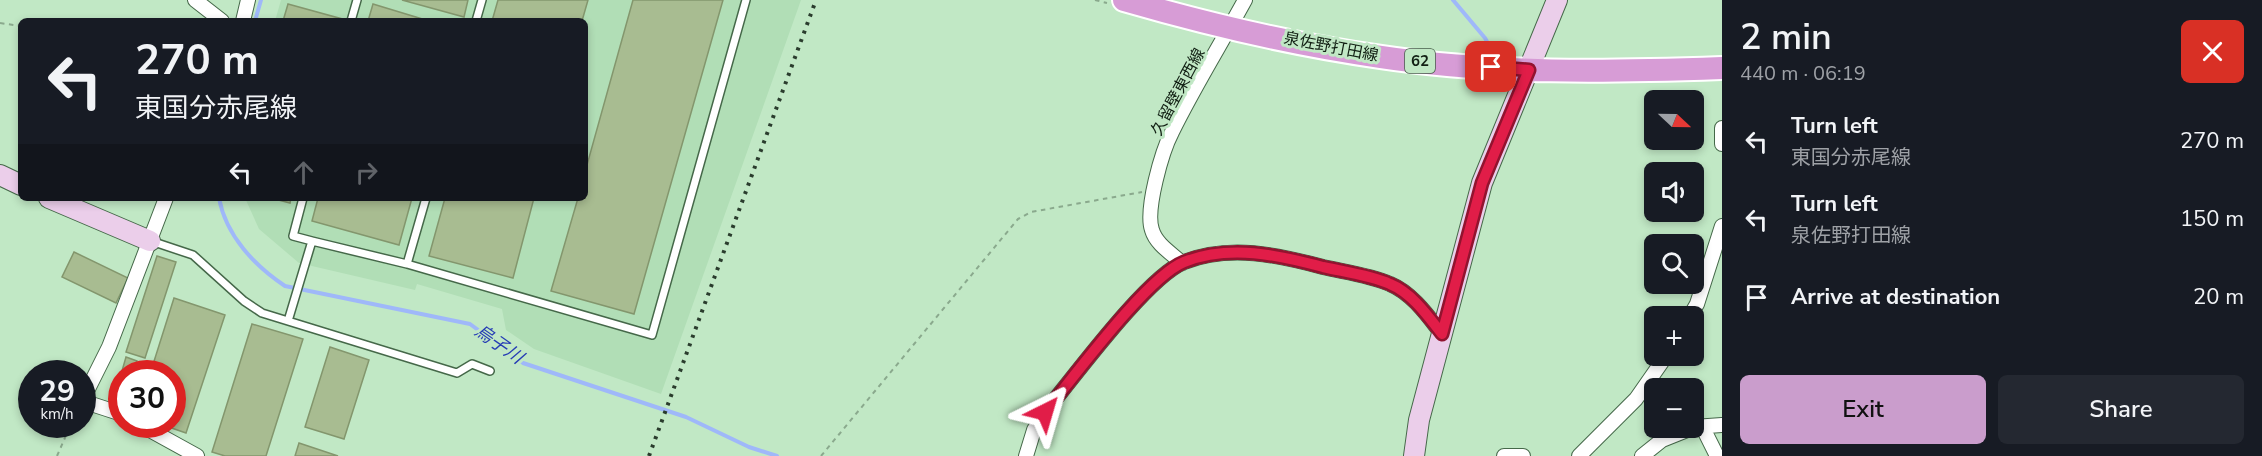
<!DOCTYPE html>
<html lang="en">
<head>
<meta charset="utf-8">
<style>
  :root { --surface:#171b24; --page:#242831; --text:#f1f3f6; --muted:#9ea1a6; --accent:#ca9dcc }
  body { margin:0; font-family:"Nunito Sans","Noto Sans JP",sans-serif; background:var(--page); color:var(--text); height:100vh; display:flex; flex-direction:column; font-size:22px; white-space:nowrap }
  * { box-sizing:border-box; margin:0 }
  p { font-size:20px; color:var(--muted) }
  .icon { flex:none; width:33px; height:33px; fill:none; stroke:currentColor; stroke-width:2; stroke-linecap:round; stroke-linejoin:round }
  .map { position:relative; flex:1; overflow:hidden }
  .side { display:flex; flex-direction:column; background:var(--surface); width:540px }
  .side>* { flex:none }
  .top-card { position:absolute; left:18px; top:18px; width:570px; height:183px; border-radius:9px; box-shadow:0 3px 9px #0003; background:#171b24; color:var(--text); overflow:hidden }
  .needle { width:39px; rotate:112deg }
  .buttons { position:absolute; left:1644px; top:90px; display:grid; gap:12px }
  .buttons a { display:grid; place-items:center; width:60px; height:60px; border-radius:9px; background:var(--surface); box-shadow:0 3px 9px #0003; font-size:30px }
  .speed { position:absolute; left:18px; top:360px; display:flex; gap:12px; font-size:30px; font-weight:700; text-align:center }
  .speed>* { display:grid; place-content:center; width:78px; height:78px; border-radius:50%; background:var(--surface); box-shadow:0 3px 9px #0003; line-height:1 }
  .speed small { font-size:15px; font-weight:400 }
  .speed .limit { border:9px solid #d22; background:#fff; color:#111 }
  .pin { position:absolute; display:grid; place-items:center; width:51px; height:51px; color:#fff; margin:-26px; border-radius:12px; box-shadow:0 3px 9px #0006 }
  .me { position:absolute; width:66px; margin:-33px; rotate:40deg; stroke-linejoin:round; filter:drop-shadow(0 0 4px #0008) }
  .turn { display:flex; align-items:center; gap:21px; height:126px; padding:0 18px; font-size:27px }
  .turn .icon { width:78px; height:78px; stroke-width:2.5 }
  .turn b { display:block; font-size:42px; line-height:51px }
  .lanes { display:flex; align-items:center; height:57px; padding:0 18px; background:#0003; justify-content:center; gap:30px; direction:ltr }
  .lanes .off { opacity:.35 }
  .round { display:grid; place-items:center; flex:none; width:63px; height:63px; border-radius:9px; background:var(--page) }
  .head { display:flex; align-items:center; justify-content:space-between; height:102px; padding:0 18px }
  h1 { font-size:36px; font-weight:600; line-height:45px }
  .button { display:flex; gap:12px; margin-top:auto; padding:12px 18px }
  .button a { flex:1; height:69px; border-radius:9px; background:var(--accent); color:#111; font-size:24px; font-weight:600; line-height:69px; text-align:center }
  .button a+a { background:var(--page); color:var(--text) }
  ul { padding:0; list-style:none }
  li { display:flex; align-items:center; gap:18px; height:78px; padding:0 18px }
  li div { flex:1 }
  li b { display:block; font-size:22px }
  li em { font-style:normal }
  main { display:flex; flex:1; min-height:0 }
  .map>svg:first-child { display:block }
  .built { fill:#b1deb6 }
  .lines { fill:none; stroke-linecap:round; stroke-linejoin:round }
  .stream { stroke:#9fb8f9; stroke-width:4 }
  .building { fill:#a8bc91; stroke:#83966d; stroke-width:1.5 }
  .lane-casing { stroke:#456849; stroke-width:10 }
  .street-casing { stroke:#456849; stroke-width:16 }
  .secondary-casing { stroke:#456849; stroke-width:22 }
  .primary-casing { stroke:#fff; stroke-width:26 }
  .path { stroke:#8aa98d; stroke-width:2; stroke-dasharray:4.5 4.5; stroke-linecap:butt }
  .lane { stroke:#fff; stroke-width:7 }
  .street { stroke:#fff; stroke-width:14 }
  .secondary { stroke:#ebceea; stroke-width:20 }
  .primary { stroke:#d79cd6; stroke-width:22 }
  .rail { stroke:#2a3c2d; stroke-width:4; stroke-dasharray:3 6; stroke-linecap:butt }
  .route-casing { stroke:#92132f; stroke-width:15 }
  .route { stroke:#e11d48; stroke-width:10 }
  .labels { text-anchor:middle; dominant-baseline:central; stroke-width:6; stroke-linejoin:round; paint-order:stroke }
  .shield { fill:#c1e8c5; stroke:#465c49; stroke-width:1.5 }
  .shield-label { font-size:15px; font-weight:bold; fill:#122014 }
  .street-label { font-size:16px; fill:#122014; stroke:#c1e8c5 }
  .water-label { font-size:18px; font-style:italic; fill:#253cb5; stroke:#c1e8c5 }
</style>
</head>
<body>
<main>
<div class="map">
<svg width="1722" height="456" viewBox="0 0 1722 456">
  <rect width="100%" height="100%" fill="#c1e8c5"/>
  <path class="built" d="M 281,0 L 801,0 L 661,394 L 534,349 L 506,330 L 502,309 L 417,284 L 415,290 L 299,263 L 259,229 L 245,198 L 585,198 L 585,21 L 275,21 Z"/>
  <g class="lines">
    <path class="stream" d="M 1453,0 L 1485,38 L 1493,53
      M 255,21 L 261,0
      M 219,198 C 226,236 255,266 285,286 L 470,324 L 523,363 L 686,417 L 749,447 L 777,456"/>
  </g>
  <path class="building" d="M 402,0 L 468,0 L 464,17 Z
    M 498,0 L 588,0 L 582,21 L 492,21 Z
    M 633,0 L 723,0 L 634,314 L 551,291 L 578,198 L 585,198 L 585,172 Z
    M 288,4 L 346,20 L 345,21 L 283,21 Z
    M 373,4 L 429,21 L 368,21 Z
    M 271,198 L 291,198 L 290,203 Z
    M 318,198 L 412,198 L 399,245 L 312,221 Z
    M 445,198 L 534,198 L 513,278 L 429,256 Z
    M 74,252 L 128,278 L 116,303 L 62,277 Z
    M 157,256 L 176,262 L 145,358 L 126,352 Z
    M 174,298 L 225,315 L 186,433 L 160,424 L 172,424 L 172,374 L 150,374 Z
    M 252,324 L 303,339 L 266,456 L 225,456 L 212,452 Z
    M 330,347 L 369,360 L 344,439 L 305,427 Z
    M 126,357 L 137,361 L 133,374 L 122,374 L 122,393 L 116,392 Z
    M 299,443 L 338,456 L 295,456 Z"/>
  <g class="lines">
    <defs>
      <path id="lane" d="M 351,21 L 357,0
        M 476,21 L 482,0
        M 303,198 L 293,236 L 312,241
        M 151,241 L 193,255 L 244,301 L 262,313 L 457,373 L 472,364 L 490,371
        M 407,264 L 652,335 L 746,0
        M 288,321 L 312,241 L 407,264 L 426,198"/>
      <path id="street" d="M 195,0 L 222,21
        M 243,21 L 248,0
        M 1722,128 L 1722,144
        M 1182,263 C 1171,253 1156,244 1152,230 C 1145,210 1162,151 1172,132 C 1194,87 1221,44 1245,0
        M 1690,316 L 1697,304 L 1722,226
        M 82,401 L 109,347 L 166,198
        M 82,401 L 122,414
        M 139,424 L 197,456
        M 1702,426 L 1717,456
        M 1694,427 L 1722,425
        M 1026,456 L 1034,430 L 1045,412 C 1074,377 1147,277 1184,262 C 1230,244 1278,255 1323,267 C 1345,272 1370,275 1390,284 C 1412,293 1428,316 1442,334
        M 1504,456 L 1523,456
        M 1579,456 L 1636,399 L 1666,356
        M 1642,456 L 1662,440 L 1692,428"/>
      <path id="secondary" d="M 0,175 L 21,185
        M 49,198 L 150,241
        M 1414,456 L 1419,420 L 1482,183 L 1557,0"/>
      <path id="primary" d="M 1124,0 C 1207,24 1295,45 1381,57 C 1494,74 1608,72 1722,68"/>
    </defs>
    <use href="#lane" class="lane-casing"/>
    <use href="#street" class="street-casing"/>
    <use href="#secondary" class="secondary-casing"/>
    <use href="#primary" class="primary-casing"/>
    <path class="path" d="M 1095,0 L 1107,3
      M 0,23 L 21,26
      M 57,456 L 71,424
      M 821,456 L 1018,219 L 1031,212 L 1142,192"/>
    <use href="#lane" class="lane"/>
    <use href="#street" class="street"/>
    <use href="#secondary" class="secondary"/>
    <use href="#primary" class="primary"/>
    <path class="rail" d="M 649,456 L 816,0"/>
  </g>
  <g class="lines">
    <defs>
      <path id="route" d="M 1045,412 C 1074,377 1147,277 1184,262 C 1230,244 1278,255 1323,267 C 1345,272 1370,275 1390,284 C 1412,293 1428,316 1442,334 L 1482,183 L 1529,70 L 1491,67"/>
    </defs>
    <use href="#route" class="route-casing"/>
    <use href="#route" class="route"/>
  </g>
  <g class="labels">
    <rect class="shield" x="1405" y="49" width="30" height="24" rx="4.5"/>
    <g class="shield-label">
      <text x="1420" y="61">62</text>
    </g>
    <g class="street-label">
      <text transform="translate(1331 47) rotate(11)">泉佐野打田線</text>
      <text transform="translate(1178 92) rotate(-62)">久留壁東西線</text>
    </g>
    <g class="water-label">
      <text transform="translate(499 344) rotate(35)">烏子川</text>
    </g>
  </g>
</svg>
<div class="buttons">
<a><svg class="needle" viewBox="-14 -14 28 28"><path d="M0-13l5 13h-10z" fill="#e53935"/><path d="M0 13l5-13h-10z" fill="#9ea1a6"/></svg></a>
<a><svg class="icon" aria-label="sound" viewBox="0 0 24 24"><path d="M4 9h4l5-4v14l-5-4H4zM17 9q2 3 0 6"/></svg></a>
<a><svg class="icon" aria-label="search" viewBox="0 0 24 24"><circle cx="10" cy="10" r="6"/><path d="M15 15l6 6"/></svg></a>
<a>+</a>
<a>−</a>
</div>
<div class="speed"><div>29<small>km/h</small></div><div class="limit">30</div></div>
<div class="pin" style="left:1491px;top:67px;background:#d93025"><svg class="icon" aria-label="arrive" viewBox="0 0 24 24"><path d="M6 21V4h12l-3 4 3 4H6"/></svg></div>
<svg class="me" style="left:1045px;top:412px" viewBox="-20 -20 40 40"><path d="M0-17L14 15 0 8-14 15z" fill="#e11d48" stroke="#fff" stroke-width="4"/></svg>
<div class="top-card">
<div class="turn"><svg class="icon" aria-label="left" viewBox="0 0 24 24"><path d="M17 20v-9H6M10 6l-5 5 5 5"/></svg><div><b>270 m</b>東国分赤尾線</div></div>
<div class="lanes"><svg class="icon" aria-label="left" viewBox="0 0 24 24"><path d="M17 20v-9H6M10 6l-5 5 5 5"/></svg><svg class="icon off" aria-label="ahead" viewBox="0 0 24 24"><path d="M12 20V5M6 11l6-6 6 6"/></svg><svg class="icon off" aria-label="right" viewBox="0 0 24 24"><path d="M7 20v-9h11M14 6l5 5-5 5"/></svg></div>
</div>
</div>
<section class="side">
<div class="head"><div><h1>2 min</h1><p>440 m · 06:19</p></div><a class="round" style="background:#d93025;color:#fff"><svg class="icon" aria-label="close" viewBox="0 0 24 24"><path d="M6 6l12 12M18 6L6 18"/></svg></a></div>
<ul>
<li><svg class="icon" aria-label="left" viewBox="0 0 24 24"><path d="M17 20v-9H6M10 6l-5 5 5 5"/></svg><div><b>Turn left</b><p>東国分赤尾線</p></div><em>270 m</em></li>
<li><svg class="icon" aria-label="left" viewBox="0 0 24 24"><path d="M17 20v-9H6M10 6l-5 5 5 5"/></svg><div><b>Turn left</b><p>泉佐野打田線</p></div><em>150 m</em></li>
<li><svg class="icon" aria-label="arrive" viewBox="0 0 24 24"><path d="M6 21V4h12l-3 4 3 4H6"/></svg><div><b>Arrive at destination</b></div><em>20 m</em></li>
</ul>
<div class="button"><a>Exit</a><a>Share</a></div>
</section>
</main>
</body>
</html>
